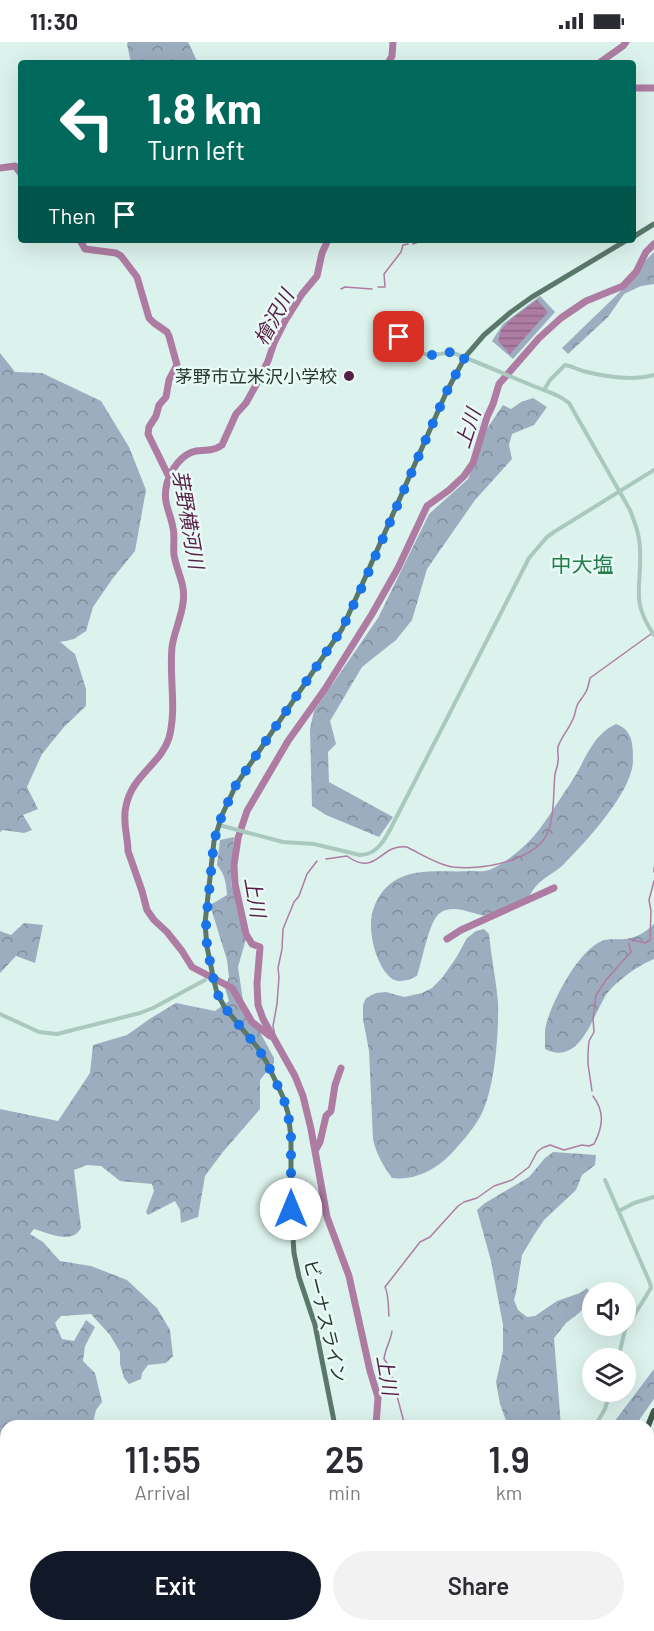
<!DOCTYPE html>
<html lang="en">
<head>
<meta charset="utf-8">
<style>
  :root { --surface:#fff; --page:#f2f2f3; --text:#2b2b33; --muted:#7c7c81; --accent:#111827 }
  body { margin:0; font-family:Barlow,"Noto Sans JP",sans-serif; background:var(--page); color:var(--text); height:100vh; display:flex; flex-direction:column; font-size:22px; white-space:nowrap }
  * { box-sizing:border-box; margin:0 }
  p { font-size:20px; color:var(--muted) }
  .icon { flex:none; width:33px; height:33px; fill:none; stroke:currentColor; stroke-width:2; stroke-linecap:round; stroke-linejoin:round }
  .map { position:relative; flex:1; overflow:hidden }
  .drawer { position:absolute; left:0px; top:1378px; width:654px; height:212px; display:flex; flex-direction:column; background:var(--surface); border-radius:18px 18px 0 0; box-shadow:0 6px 24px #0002 }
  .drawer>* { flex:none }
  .top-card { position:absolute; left:18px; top:18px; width:618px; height:183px; border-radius:6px; box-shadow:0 6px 24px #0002; background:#00695c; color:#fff; overflow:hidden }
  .fabs { position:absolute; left:582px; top:1240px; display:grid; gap:12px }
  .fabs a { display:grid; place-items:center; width:54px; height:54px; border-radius:50%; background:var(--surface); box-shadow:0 6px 24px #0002; font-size:30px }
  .pin { position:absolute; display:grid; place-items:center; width:51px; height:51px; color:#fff; margin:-26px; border-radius:12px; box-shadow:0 3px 9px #0006 }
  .me { position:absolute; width:66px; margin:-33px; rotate:0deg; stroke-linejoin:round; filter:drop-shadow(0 0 4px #0008) }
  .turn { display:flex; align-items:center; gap:21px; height:126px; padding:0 30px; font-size:27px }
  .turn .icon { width:78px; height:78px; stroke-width:2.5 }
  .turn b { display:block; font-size:42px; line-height:51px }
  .then { display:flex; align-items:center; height:57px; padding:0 30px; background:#0003; gap:12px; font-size:22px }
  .eta { display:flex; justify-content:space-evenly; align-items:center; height:102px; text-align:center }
  .eta b { font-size:36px; font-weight:600; line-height:42px }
  .primary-button { display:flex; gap:12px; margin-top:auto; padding:12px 30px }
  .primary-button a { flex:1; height:69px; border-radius:36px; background:var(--accent); color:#fff; font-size:24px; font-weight:600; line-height:69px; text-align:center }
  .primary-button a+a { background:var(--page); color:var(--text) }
  .status { display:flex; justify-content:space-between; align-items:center; height:42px; padding:0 30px; background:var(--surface); direction:ltr }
  .status svg { height:16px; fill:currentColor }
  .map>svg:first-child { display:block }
  .green { fill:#9dadc0 }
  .forest { fill:url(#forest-crowns) }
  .water { fill:url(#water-rules) }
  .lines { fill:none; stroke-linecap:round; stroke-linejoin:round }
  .stream { stroke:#ae7ca2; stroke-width:1.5 }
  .river { stroke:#ae7ca2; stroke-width:7 }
  .minor { stroke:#a9c9be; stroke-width:4 }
  .major { stroke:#5a786a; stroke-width:5 }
  .highway { stroke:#40574c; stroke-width:6 }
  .route { stroke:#1a73e8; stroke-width:10; stroke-dasharray:0 18 }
  .poi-dot { fill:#571f48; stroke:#e9f9f5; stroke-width:2 }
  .labels { text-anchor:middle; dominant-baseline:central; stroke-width:5; stroke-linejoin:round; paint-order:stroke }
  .poi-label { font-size:18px; fill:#283730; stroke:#e9f9f5; text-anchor:end }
  .street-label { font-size:18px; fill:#283730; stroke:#e9f9f5 }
  .water-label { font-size:20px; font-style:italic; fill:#571f48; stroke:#e9f9f5 }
  .quarter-label { font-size:21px; fill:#227e4a; stroke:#e9f9f5 }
</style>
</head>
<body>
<div class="status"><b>11:30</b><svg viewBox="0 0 49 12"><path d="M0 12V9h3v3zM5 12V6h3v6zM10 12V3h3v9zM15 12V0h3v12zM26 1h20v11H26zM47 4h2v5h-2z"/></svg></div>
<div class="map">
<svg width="654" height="1589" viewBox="0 0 654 1589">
  <defs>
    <pattern id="forest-crowns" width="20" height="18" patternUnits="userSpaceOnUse" patternTransform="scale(1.5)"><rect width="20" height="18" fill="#9dadc0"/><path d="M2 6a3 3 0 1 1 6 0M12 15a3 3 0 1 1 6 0" fill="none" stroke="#808e9c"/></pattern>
    <pattern id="water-rules" width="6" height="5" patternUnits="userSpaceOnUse" patternTransform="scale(1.5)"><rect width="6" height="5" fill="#ae7ca2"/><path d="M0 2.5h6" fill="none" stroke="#8e6684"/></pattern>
  </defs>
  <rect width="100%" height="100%" fill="#dcf2ec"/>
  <path class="green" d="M 540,254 L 555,270 L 513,317 L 492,299 L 503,282 Z"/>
  <path class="forest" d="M 128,0 L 188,0 L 198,21 L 131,21 L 127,2 Z
    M 654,210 L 654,242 L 641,244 L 624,252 L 608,275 L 568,312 L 562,306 L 626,244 L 644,220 Z
    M 0,311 L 15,330 L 42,331 L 101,359 L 129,405 L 146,448 L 135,509 L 113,536 L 93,565 L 86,589 L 74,597 L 60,600 L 75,612 L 86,647 L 86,664 L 64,685 L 42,712 L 27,745 L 38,767 L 23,773 L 32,788 L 24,791 L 3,788 L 0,790 Z
    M 533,356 L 547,365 L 534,383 L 512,392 L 509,403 L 512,417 L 475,458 L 427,527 L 412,578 L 396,598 L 362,625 L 330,679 L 336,702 L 328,710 L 329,740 L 393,775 L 379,795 L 326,773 L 312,764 L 310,687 L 314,669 L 378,576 L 429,472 L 468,437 L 486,388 L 503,363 L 511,367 L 521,360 Z
    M 616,682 C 633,688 633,703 633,719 C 632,751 584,802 562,824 C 555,830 547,834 540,840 C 533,846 529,856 523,861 C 516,867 506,871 498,873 C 480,879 457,859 440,871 C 429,878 422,920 417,934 C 409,938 399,942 391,936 C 376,924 368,890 372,872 C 375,859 383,846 394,839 C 417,825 446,831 471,829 C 476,829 484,830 489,828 C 501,824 514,813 523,805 C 539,791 550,772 562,754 C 565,749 569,744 572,739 C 586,718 591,694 616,682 Z
    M 234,795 L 231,842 L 242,869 L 246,897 L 238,925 L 243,959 L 274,1016 L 274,1021 L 260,1038 L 260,1067 L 222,1111 L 205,1134 L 198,1175 L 181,1181 L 180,1168 L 175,1159 L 148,1173 L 146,1170 L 154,1149 L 152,1142 L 120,1139 L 101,1124 L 87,1123 L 74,1128 L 81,1186 C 72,1203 48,1191 34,1187 L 30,1192 L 43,1200 L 60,1219 L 91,1224 L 127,1238 L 157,1266 L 170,1288 L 173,1314 L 166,1321 L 148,1323 L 142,1331 L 141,1337 L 129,1342 L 124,1336 L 120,1322 L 120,1310 L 110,1293 L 91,1272 L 61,1274 L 55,1281 L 62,1297 L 74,1299 L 86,1278 L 95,1285 L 85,1304 L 83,1319 L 95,1331 L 102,1360 L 96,1368 L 92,1384 L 6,1384 L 6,1584 L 194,1584 L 197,1589 L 0,1589 L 0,1067 L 58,1079 L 90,1031 L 93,1003 L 127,993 L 151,976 L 176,961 L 215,969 L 229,959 L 225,946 L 229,935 L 227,918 L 210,863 L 227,853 C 226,840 225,833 217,823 L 220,798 Z
    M 24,881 L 43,883 L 35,921 L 16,914 L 0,931 L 0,889 L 11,893 Z
    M 654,882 L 654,917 C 639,923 616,939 606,953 C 593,973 580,1025 545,1007 C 545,1001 545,994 545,988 C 549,964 578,908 602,899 C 610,896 617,898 625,897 C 636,896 646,890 654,882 Z
    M 484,887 L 489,892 C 491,914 496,937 498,960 C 499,990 495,1046 481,1073 C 473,1088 461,1101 450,1113 C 435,1128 414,1139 392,1136 C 383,1123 376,1112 373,1097 L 369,1009 L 363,977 L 363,963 L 366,956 L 376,951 L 386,950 L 404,955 L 422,951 L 432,946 L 442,936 L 456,916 L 467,896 L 476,889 Z
    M 553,1110 L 596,1113 L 595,1123 L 582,1133 L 576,1148 L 544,1178 L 534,1193 L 522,1213 L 516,1251 L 514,1258 L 518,1268 L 527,1275 L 535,1274 L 557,1259 L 580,1251 L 587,1246 L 592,1254 L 592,1257 L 579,1271 L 566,1281 L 554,1296 L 561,1384 L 508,1384 L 500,1362 L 496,1340 L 503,1309 L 503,1283 L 491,1219 L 477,1168 L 485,1161 L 529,1135 L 545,1116 Z
    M 654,1327 L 654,1357 L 635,1384 L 611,1384 Z
    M 528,1584 L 575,1584 L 572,1589 L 527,1589 Z"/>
  <path class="water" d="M 537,258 L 548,270 L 510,312 L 498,299 L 501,288 L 511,277 Z"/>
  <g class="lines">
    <path class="stream" d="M 413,202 L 424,198
      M 378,245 L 385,245 L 384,232 L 401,210 L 403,203 L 408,202
      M 341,247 L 345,245 L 372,247
      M 326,817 L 347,814 C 377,836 380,801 407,805 C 421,812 438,823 453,825 C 483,828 539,819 549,787 C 555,770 553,750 555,732 C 556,728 558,723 558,719 C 559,714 557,711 558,705 C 561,695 569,687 573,677 C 576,672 575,665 579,660 C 587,649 587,650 590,636 L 651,592
      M 654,826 L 654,830
      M 629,897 L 645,901 L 650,898 L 651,869 L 649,858 L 654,839
      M 274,998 L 275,994 L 273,984 L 277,962 L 279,935 L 278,926 L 282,907 L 283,887 L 294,860 L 299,854 L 307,832 L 317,819
      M 592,1049 L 588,1022 L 588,1011 L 589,999 L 594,990 L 593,976 L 596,953 L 606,938 L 629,912 L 631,910 L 629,902
      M 389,1274 C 388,1264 389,1253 385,1245 L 420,1200 L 430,1195 L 458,1164 L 464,1160 L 477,1156 L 494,1144 L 512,1138 L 529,1125 L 537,1110 L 542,1106 L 550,1103 L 564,1108 L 582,1103 L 589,1104 L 594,1102 C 603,1085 605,1070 593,1054
      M 392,1289 C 391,1298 385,1307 384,1317 L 389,1324 L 405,1384
      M 649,1500 L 654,1501"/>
    <path class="river" d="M 388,21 L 392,14 L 393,0
      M 599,21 L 623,4 L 626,0
      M 633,46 L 654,46
      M 0,126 L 15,124 L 21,132
      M 80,198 L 85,207 L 116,211 L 121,214 L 137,235 L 149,276 L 154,281 L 167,290 L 169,294 L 177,323 L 169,338 L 166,355 L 159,363 L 156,374 L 149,385 L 148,392 L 169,435
      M 447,897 L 461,888 L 554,846
      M 270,994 L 252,980 L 232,946 L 192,925 L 182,909 L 167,890 L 154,878 L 147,868 L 142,849 L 128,809 C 128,794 122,780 126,764 C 132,733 161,722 169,696 C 177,666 169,636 172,605 C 174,590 181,577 183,561 C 186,542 177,531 174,513 C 173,504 175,494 173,486 C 170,468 162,461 167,441 C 171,428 181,412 196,409 C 206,408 214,409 222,403 L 236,372 L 246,361 L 256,343 L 268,319 L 274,301 L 285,279 L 302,252 L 317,234 L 322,211 L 328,198
      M 315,1109 L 320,1100 L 326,1074 L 331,1069 L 335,1043 L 341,1026
      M 376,1384 L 378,1355 L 370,1329 L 349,1234 L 327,1175 L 311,1087 L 303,1054 L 295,1034 L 263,977 L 258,963 L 257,942 L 260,905 L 252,902 L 246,892 L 235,842 L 234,823 L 238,796 L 247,769 L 288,699 L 325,647 L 372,572 L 398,526 L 427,464 L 449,448 L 464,434 L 473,421 L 487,375 L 493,362 L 499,342 L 539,296 L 561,276 L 586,259 L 623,244 L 636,230 L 646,210 L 654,202
      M 648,1503 L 654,1489
      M 615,1589 L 617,1584"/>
    <path class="minor" d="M 391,291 C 395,293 402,294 405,295 C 414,300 415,311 428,313 C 436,314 444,310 453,311 C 481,321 508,334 536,345 C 548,350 559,352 569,361 L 630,468 C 635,481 640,494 640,508 C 642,546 630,558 654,593
      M 544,348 L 550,338 L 565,323 C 571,324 577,327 583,329 C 606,335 632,339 654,333
      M 219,783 L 283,800 L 314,802 L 360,813 C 380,813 388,791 396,776 L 529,516 L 547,495 L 554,490 L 654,428
      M 0,972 L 39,990 L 57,992 L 140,971 L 153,966 L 205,938
      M 605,1138 L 650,1241 L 651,1246 L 625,1288 L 618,1317
      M 619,1169 L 634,1161 L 654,1155
      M 595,1384 L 605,1367 L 610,1350"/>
    <path class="major" d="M 633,195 L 654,182
      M 335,1384 L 315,1283 L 299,1235 L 294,1211 L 291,1167 L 291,1095 L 288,1071 L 283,1055 L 267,1021 L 258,1006 L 225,966 L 217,951 L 214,939 L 207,905 L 205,881 L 214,799 L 222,773 L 236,743 L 342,587 L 361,545 L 446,351 L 465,315 L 484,293 L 511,270 L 532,255 L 627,198
      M 373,1584 L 374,1589"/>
    <path class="highway" d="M 648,1384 L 654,1369
      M 576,1589 L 578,1584"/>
  </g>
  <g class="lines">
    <path class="route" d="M 291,1167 L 291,1095 L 288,1071 L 283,1055 L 267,1021 L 258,1006 L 225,966 L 217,951 L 214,939 L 207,905 L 206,881 L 214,799 L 222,773 L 236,743 L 342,587 L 362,545 L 446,351 L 465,315 C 459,313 453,310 447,310 C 442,310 437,313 432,313 C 420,314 412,304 405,295 L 399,295"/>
  </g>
  <circle class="poi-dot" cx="349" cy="334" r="6"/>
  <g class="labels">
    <g class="poi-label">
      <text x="337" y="334">茅野市立米沢小学校</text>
    </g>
    <g class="street-label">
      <text transform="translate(326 1279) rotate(76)">ビーナスライン</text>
    </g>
    <g class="water-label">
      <text transform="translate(273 275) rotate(-61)">檜沢川</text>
      <text transform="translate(467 386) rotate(-72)">上川</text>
      <text transform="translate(189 477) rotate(80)">芽野横河川</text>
      <text transform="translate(256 855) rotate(80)">上川</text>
      <text transform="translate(388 1333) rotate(80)">上川</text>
    </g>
    <g class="quarter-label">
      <text x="582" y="521">中大塩</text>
    </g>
  </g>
</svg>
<div class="fabs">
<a><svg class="icon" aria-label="sound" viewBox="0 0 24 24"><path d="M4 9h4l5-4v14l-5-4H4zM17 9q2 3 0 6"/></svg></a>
<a><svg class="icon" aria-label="layers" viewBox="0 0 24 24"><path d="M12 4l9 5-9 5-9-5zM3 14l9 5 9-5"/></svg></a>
</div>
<div class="pin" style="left:399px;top:295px;background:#d93025"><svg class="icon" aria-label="arrive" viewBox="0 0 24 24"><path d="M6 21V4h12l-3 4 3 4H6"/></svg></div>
<svg class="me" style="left:291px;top:1167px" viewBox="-20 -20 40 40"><circle r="19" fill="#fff"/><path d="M0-13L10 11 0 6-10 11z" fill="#1a73e8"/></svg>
<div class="top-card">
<div class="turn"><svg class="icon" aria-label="left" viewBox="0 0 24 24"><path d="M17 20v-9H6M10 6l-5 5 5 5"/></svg><div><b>1.8 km</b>Turn left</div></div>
<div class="then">Then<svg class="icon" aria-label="arrive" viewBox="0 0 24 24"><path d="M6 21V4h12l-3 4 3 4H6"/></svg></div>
</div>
<section class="drawer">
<div class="eta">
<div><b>11:55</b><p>Arrival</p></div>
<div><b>25</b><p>min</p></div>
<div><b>1.9</b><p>km</p></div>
</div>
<div class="primary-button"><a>Exit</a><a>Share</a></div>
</section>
</div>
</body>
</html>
